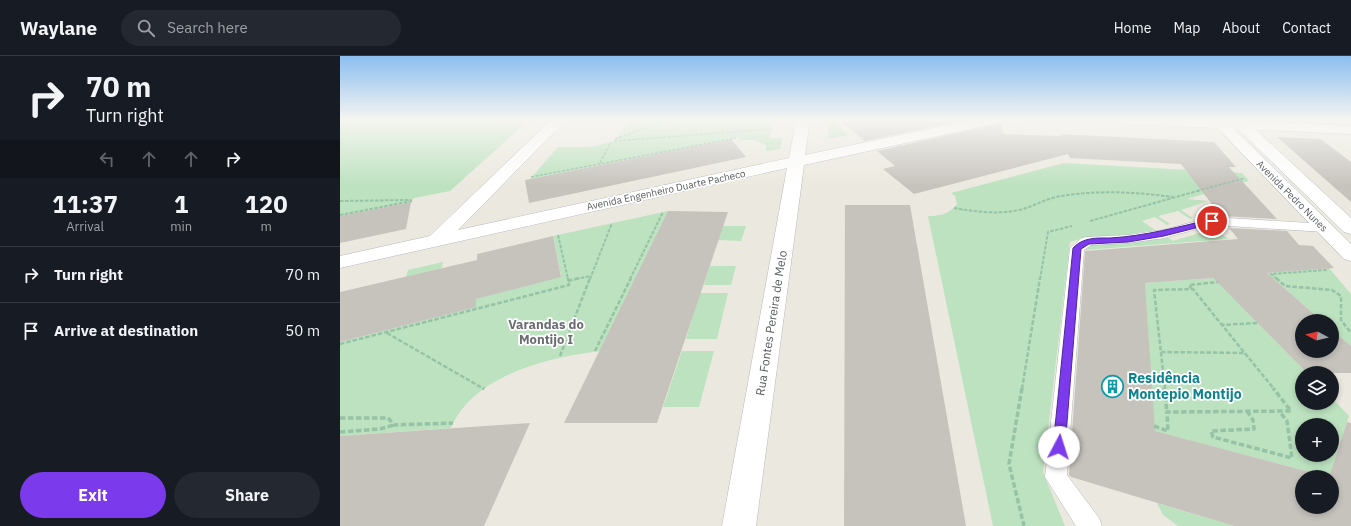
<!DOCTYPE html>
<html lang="en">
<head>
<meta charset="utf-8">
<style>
  :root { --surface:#171b24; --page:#242831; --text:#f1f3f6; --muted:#9ea1a6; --line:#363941; --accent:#7c3aed }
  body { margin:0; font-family:"IBM Plex Sans",sans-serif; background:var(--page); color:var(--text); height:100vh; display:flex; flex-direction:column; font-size:15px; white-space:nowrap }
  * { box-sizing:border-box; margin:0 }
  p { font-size:13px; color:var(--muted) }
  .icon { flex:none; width:22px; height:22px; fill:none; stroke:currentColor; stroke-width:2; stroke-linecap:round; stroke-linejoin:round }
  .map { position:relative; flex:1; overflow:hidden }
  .details { display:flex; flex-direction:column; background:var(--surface); width:340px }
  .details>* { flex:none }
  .hud { background:#171b24; color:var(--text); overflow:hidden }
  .needle { width:26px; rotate:277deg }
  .fabs { position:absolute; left:955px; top:258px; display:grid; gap:8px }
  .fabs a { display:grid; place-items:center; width:44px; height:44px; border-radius:50%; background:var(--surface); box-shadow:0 2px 6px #0003; font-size:20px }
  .pin { position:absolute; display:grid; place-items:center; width:34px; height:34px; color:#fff; margin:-17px; border:2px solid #fff; border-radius:50%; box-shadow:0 1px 4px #0007 }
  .me { position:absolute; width:44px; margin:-22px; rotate:5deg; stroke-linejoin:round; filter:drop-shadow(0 0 3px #0008) }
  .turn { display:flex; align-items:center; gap:14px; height:84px; padding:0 20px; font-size:18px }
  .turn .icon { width:52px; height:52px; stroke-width:2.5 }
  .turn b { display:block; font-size:28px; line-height:34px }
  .lanes { display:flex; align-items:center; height:38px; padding:0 20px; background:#0003; justify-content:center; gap:20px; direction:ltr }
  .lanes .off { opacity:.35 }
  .eta { display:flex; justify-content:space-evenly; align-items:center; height:68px; text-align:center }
  .eta b { font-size:24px; font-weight:700; line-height:28px }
  .action { display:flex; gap:8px; margin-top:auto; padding:8px 20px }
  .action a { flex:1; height:46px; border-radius:24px; background:var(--accent); color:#fff; font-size:16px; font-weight:700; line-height:46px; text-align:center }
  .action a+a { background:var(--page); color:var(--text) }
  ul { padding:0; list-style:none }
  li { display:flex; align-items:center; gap:12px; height:56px; padding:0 20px; border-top:1px solid var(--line) }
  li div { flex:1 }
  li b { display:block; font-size:15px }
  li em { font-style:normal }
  header { display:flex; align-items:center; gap:24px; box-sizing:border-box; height:56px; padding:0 20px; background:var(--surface); border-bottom:1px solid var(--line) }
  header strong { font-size:19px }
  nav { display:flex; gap:22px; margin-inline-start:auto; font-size:14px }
  .search { width:280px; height:36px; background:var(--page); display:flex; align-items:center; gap:10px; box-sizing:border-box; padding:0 14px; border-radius:22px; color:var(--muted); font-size:15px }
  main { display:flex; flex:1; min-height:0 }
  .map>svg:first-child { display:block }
  .green { fill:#bce2bf; fill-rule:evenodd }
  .building { fill:#c6c3bd; fill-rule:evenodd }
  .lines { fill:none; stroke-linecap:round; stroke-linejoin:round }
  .lane-casing { stroke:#b5b7bc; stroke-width:1 }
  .street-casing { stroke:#b5b7bc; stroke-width:1 }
  .secondary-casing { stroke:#b5b8be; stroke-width:1 }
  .path-far3 { stroke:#96c2a6; stroke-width:1.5; stroke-dasharray:3 1.5; stroke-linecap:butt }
  .path-far2 { stroke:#96c2a6; stroke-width:2; stroke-dasharray:3.5 1.5; stroke-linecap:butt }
  .path-far1 { stroke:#96c2a6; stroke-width:2.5; stroke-dasharray:4.5 2; stroke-linecap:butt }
  .path { stroke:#96c2a6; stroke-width:3.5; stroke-dasharray:5.5 2.5; stroke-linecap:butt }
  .lane { fill:#fff; fill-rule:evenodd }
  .street { fill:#fff; fill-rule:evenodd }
  .secondary { fill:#fff; fill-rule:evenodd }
  .route { fill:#7c3aed; stroke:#51269a }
  .labels { text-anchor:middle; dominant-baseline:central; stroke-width:3.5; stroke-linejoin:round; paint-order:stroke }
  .far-street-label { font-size:10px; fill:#585b60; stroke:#fff }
  .street-label { font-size:12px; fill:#585b60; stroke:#fff }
  .neighbourhood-label { font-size:13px; font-weight:bold; fill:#696d72; stroke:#fff }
  .near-culture-label { font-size:14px; font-weight:bold; fill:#0d838f; stroke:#fff; text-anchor:start }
</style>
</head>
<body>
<header>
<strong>Waylane</strong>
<div class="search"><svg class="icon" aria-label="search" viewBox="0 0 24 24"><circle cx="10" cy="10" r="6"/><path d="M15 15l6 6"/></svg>Search here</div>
<nav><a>Home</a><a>Map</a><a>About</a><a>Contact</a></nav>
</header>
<main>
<section class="details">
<div class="hud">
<div class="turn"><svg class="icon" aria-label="right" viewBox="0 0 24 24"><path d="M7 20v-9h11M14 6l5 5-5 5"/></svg><div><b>70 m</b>Turn right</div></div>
<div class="lanes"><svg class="icon off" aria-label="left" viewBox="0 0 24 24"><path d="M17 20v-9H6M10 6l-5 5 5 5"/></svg><svg class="icon off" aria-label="ahead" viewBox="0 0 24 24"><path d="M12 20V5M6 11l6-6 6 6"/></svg><svg class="icon off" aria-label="ahead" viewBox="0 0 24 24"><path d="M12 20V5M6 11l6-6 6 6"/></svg><svg class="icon" aria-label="right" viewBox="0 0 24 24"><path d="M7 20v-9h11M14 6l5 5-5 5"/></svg></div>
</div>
<div class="eta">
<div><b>11:37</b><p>Arrival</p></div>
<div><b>1</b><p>min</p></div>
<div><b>120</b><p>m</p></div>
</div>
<ul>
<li><svg class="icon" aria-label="right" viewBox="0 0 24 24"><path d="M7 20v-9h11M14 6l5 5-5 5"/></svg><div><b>Turn right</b></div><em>70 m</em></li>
<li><svg class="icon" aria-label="arrive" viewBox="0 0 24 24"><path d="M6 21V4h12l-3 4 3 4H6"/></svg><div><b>Arrive at destination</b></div><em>50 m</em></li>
</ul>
<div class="action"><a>Exit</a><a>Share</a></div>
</section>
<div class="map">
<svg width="1011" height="470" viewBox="0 0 1011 470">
  <rect width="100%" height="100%" fill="#ebe9df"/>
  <path class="green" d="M 0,64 L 189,64 L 110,135 L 74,142 L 71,146 L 0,160 Z
    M 290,64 L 434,64 L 429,82 L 442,82 L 440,93 L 426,95 L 426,89 L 414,84 L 400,84 L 398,81 L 190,123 L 218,91 L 249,91 L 273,86 Z
    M 489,64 L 492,64 L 509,79 L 488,83 Z
    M 724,107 L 902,117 L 909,125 L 847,143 L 869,145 L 841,154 L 853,162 L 850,163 L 838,155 L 818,160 L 830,168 L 827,169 L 815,161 L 802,165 L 815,174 L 779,180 L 740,183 L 730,186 L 703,416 L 725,470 L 653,470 L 588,160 C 601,160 609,158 617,148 L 615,140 L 611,137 Z
    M 328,155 L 260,295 C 209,301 133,319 111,372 L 0,380 L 0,286 L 135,251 L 136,243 L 221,220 L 213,180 Z
    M 383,170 L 406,170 L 401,185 L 378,184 Z
    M 873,173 L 889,183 L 744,194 L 749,189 L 829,182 L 833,185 Z
    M 103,206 L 102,212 L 66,221 L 68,214 Z
    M 370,210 L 396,210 L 391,229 L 364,229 Z
    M 989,212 L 1011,238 L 1011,290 L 992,274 L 992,265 L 982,265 L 927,217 Z
    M 873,222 L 967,317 L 962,317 L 962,347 L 992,347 L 992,342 L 1009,360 L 989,421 L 814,375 L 805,227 ZM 962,369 L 992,369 L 992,399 L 962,399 Z
    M 360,237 L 388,237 L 377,283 L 346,283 Z
    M 342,295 L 374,295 L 359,351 L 323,351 Z
    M 817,447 L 894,470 L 838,470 L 823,459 Z"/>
  <path class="building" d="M 499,64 L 622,64 L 525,85 Z
    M 661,64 L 663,78 L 721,80 L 720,78 L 874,86 L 896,111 L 889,111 L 937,163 L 881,160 L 841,108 L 730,102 L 728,98 L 574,138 L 543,113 L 555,110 L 537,95 L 653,69 Z
    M 937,81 L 981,83 L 1011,106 L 1011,146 Z
    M 391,83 L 406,101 L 189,147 L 185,124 Z
    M 71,146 L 66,173 L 0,187 L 0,160 Z
    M 505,149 L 570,149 L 626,470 L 504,470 Z
    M 328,155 L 388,156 L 317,367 L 224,367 Z
    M 889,172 L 947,175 L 959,189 L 973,190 L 994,212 L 927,217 L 982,265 L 962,265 L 962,295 L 992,295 L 992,274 L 1011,290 L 1011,317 L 967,317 L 873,222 L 805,227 L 815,375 L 989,421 L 1007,366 L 1011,367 L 1011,470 L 894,470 L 731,421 L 729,419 L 745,195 L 898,183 ZM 962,421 L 992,421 L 992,451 L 962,451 Z
    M 213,180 L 221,221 L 136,243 L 136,251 L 0,286 L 0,236 L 137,204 L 137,198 Z
    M 190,367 L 144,470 L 0,470 L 0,380 Z"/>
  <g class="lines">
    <defs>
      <path id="lane" d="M 872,161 L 985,168 L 990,169 L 992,172 L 990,175 L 985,176 L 872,169 L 824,182 L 788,187 L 751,189 L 744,194 L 727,419 L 759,462 L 762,470 L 736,470 L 705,421 L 730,192 L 742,182 L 747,181 L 788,179 L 823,174 Z"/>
      <path id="street" d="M 211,64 L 226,64 L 118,174 L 449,102 L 456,64 L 470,64 L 465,99 L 631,64 L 660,64 L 653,68 L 464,109 L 416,470 L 382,470 L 447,112 L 0,212 L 0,200 L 90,180 Z
        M 783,64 L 891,64 L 1011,70 L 1011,78 L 790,68 Z"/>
      <path id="secondary" d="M 870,64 L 885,64 L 1011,188 L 1011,205 L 1004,203 Z
        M 895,64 L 905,64 L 1011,162 L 1011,178 L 1004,176 L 895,70 L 893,67 Z"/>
    </defs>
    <use href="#lane" class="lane-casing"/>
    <use href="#street" class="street-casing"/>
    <use href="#secondary" class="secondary-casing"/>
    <path class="path-far3" d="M 275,83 L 328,64
      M 274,85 L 432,73
      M 260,107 L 271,86
      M 191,121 L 396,82
      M 857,135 L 905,122"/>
    <path class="path-far2" d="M 0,145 L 71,144
      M 614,152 C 637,156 661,159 683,153 C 696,149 708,142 721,140 C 758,134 796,136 833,141
      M 0,159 L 72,145
      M 750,165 L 861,134
      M 218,179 L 228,223
      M 236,223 L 251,220
      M 250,223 L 272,167
      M 290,223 L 323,156
      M 700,223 L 708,176 L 732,170
      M 937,223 L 931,218 L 986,214 L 985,213"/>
    <path class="path-far1" d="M 936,222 L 945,230 L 992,234 L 1001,240 L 1001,264 L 1011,277
      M 228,225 L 240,222
      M 852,233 L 849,229 L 878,226
      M 917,267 L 882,269 L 934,333
      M 47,277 L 144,333
      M 0,288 L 229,229 L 228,222
      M 255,295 L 291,222
      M 821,296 L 905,297
      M 220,300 L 250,222
      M 682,333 L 700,222
      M 825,333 L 814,234 L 853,233 L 882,269"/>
    <path class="path" d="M 143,332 L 144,333
      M 682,332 L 669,408 L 684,470
      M 824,332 L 827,356
      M 907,355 L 913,364 L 914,373 L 871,375 L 873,381 L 952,402 L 947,365 L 940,356
      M 0,362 L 48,362 L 54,369 L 113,367
      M 814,370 L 828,375 L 827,356 L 951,355 L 933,332
      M 0,376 L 40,373 L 54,369"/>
    <use href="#lane" class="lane"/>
    <use href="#street" class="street"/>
    <use href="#secondary" class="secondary"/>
  </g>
  <linearGradient id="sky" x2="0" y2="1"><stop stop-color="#8bbeef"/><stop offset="0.49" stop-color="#f6f5f1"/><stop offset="1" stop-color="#f6f5f1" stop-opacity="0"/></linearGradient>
  <rect width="1011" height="130" fill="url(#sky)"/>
  <path class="route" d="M 872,163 L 875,163 L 875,167 L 824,180 L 788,186 L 749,188 L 741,193 L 725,391 L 723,394 L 719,396 L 714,394 L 713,391 L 733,192 C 743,181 757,182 770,182 C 805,180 838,171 872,163 Z"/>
  <defs>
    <symbol id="building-ring" viewBox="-11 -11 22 22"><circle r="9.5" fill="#fff" stroke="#0f9aa8" stroke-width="1.5"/><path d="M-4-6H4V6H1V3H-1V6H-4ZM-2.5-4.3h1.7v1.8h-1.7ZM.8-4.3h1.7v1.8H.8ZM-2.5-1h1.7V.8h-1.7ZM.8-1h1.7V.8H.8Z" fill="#0f9aa8"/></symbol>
  </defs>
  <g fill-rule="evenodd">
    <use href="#building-ring" x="760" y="318" width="25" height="25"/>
  </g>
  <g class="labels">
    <g class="far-street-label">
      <text transform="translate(326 134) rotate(-12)">Avenida Engenheiro Duarte Pacheco</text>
      <text transform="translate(952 140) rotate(45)">Avenida Pedro Nunes</text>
    </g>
    <g class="street-label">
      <text transform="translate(431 267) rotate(-81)">Rua Fontes Pereira de Melo</text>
    </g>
    <g class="neighbourhood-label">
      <text x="206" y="268">Varandas do<tspan x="206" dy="15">Montijo I</tspan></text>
    </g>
    <g class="near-culture-label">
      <text x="788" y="322">Residência<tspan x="788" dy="16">Montepio Montijo</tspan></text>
    </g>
  </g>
</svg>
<div class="fabs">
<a><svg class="needle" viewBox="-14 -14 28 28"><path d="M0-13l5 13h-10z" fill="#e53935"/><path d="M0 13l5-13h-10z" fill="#9ea1a6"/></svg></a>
<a><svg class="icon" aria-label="layers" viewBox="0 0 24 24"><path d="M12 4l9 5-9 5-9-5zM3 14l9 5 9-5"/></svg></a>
<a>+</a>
<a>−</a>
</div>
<div class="pin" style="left:872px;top:165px;background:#d93025"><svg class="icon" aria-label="arrive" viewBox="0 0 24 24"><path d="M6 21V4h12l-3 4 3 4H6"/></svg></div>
<svg class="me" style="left:719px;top:391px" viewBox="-20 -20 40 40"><circle r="19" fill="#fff"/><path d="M0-13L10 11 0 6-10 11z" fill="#7c3aed"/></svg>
</div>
</main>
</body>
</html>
